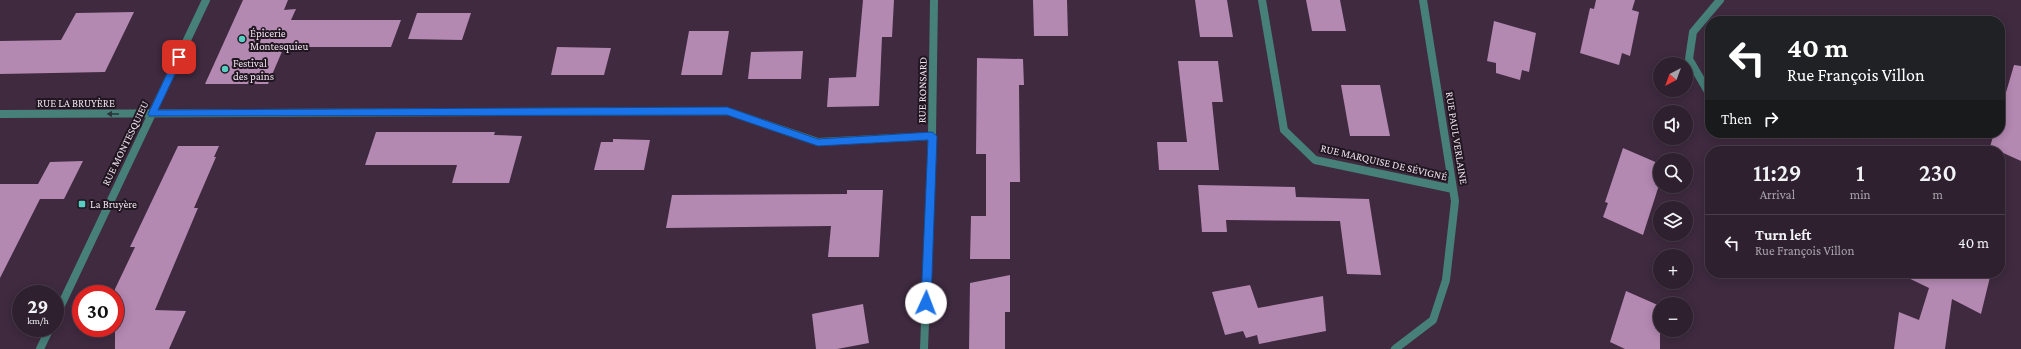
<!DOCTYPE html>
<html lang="en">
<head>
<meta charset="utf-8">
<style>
  :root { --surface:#2f202f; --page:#372837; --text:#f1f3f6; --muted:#a7a3aa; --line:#4a3e4b }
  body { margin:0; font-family:"Crimson Pro",serif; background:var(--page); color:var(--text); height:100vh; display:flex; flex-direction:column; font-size:15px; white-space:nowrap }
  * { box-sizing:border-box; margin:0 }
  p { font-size:13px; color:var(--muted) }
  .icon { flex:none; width:22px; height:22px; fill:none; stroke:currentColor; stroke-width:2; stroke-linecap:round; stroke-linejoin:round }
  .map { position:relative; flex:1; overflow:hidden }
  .side { position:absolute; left:1705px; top:146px; width:300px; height:132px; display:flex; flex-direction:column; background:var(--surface); border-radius:16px; box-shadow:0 2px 10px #0003,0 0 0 1px var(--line) }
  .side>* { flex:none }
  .guide { position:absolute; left:1705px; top:16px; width:300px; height:122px; border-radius:16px; box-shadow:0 2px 10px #0003,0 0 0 1px var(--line); background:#202124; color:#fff; overflow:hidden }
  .needle { width:26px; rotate:221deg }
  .controls { position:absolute; left:1653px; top:57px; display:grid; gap:8px }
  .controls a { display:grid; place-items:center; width:40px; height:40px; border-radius:50%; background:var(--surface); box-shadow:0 2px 10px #0003,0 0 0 1px var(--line); font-size:20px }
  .speed { position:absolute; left:12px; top:285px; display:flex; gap:8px; font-size:20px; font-weight:700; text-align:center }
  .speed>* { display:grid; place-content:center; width:52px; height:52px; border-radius:50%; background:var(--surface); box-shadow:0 2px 10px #0003,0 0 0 1px var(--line); line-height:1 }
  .speed small { font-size:10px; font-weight:400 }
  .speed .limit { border:6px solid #d22; background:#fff; color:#111 }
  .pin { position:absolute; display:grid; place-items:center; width:34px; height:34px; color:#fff; margin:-17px; border-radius:8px; box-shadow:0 2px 6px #0006 }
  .me { position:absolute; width:44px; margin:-22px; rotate:2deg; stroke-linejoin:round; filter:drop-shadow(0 0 3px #0008) }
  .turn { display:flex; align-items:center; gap:14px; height:84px; padding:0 16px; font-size:18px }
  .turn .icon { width:52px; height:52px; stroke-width:2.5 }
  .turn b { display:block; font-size:28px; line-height:34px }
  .then { display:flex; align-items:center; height:38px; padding:0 16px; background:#0003; gap:8px; font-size:15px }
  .eta { display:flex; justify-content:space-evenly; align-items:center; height:68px; text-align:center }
  .eta b { font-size:24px; font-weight:600; line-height:28px }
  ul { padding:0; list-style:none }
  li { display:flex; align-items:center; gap:12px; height:56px; padding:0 16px; border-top:1px solid var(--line) }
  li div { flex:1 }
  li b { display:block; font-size:15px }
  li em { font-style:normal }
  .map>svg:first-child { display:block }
  .building { fill:#b388b1 }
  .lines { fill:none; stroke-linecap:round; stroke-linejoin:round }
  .street { stroke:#468079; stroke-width:8 }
  .oneway { fill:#2b363b }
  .route { fill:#1a73e8; stroke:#114b97 }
  .poi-dot { fill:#57cec2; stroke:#201620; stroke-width:1.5 }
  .labels { text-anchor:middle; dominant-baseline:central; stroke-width:4; stroke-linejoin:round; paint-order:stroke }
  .poi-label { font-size:11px; fill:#f0e1ef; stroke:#201620; text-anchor:start }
  .street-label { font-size:11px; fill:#f0e1ef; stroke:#201620 }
</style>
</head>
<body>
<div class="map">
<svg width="2021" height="349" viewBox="0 0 2021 349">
  <rect width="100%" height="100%" fill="#3f2a3f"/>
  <path class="building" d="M 243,0 L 288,0 L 284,10 L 296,9 L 291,20 L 401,20 L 391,47 L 284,47 L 268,84 L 205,84 Z
    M 863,0 L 894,0 L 892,37 L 882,37 L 879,106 L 827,107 L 829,78 L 856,77 Z
    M 1033,0 L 1067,0 L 1068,36 L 1034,36 Z
    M 1195,0 L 1227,0 L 1233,37 L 1200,37 Z
    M 1306,0 L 1340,0 L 1346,31 L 1312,31 Z
    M 1596,0 L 1635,0 L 1632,10 L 1639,12 L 1630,56 L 1622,53 L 1619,65 L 1580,53 L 1590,8 L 1594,9 Z
    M 134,12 L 105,72 L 0,74 L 0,41 L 61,40 L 76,13 Z
    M 417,13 L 471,13 L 462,40 L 408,39 Z
    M 1494,21 L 1536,33 L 1529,72 L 1522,70 L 1520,80 L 1496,73 L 1496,63 L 1487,61 Z
    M 689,31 L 729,31 L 722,75 L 681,75 Z
    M 557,47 L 611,48 L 604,75 L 551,75 Z
    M 803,51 L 801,79 L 748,79 L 751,52 Z
    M 977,58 L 1023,59 L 1024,85 L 1019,85 L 1020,182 L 1010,182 L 1010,259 L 970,259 L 971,216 L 986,216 L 986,154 L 976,154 Z
    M 1178,61 L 1218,61 L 1223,102 L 1212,102 L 1219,170 L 1159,170 L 1157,142 L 1187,142 Z
    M 2014,65 L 2021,66 L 2021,161 L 1990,147 L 1994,133 L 2000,133 L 2000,113 Z
    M 1341,85 L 1380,85 L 1390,136 L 1350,136 Z
    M 376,132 L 495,132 L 494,135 L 522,136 L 509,183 L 452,183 L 457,165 L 365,165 Z
    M 613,139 L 650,140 L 644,170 L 594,170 L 601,142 L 613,142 Z
    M 178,146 L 219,146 L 214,157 L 216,157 L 194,208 L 198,208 L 155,310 L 186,311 L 169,349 L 115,349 L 115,289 L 135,247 L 130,247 Z
    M 1623,148 L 1660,164 L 1660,182 L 1643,235 L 1603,217 L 1608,203 L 1605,202 Z
    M 83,161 L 64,199 L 40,199 L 0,278 L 0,184 L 38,184 L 50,162 Z
    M 1198,185 L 1295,187 L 1296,197 L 1369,199 L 1381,275 L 1347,274 L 1340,221 L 1226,220 L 1227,232 L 1202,232 Z
    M 847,190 L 883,190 L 879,257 L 828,257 L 831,226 L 666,228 L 672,195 L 847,194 Z
    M 1898,273 L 1991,273 L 1981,314 L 1952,299 L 1945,349 L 1894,349 L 1899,312 L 1919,320 L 1929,288 Z
    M 1010,275 L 1010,312 L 1005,312 L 1005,349 L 969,349 L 970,283 Z
    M 1250,285 L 1258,308 L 1323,296 L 1326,331 L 1259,344 L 1257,335 L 1246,338 L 1243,331 L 1225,335 L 1212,292 Z
    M 1626,291 L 1660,306 L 1660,349 L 1625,349 L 1610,342 Z
    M 863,304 L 869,343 L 837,349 L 816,349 L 812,314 Z"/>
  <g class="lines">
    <path class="street" d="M 1262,0 L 1284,130 L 1315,160 L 1453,189
      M 1710,95 L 1689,59 L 1693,32 L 1720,0
      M 0,114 L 727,111 L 818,142 L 932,136
      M 55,318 L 206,0
      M 40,349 L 50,328
      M 924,349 L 932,136 L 934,0
      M 1395,349 L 1433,320 L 1446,280 L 1455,201 L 1423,0"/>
  </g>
  <defs><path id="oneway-solid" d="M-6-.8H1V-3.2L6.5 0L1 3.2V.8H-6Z"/></defs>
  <use class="oneway" href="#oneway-solid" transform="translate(113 114) rotate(180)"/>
  <path class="route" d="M 179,53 L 183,57 L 158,110 L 727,107 L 818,139 L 932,132 L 937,136 L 931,303 L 926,308 L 921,303 L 928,140 L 818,146 L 727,115 L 149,116 L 148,114 L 175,57 Z"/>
  <g class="poi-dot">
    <circle cx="242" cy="39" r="4"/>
    <circle cx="225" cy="69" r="4"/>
    <rect x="78" y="200" width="8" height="8" rx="2"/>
  </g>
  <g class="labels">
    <g class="poi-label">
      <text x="250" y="33">Épicerie<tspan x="250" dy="13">Montesquieu</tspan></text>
      <text x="233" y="63">Festival<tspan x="233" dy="13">des pains</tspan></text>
      <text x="90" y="204">La Bruyère</text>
    </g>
    <g class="street-label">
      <text transform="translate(922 90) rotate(-89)">RUE RONSARD</text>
      <text x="76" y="103">RUE LA BRUYÈRE</text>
      <text transform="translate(1457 138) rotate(81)">RUE PAUL VERLAINE</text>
      <text transform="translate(125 143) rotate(-64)">RUE MONTESQUIEU</text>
      <text transform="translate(1384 162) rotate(13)">RUE MARQUISE DE SÉVIGNÉ</text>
    </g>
  </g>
</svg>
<div class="controls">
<a><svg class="needle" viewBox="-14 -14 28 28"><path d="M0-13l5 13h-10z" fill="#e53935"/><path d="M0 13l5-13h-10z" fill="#a7a3aa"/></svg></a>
<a><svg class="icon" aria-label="sound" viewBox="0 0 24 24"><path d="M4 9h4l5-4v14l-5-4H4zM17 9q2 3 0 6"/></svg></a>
<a><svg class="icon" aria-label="search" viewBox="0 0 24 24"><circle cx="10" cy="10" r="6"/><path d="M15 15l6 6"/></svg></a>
<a><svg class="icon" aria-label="layers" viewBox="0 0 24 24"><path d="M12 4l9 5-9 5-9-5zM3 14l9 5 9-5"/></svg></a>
<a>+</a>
<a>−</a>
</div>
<div class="speed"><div>29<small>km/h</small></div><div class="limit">30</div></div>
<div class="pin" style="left:179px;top:57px;background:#d93025"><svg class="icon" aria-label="arrive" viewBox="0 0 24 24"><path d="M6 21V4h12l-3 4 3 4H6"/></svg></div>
<svg class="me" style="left:926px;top:303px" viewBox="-20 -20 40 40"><circle r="19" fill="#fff"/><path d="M0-13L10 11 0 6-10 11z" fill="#1a73e8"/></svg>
<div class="guide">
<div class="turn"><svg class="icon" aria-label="left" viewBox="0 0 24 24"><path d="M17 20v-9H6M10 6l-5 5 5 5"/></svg><div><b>40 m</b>Rue François Villon</div></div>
<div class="then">Then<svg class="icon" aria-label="right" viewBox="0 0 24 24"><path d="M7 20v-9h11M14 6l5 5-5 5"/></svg></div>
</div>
<section class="side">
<div class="eta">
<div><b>11:29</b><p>Arrival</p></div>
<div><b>1</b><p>min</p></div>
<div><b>230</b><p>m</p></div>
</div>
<ul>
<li><svg class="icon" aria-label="left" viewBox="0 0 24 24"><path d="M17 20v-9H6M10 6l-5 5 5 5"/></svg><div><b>Turn left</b><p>Rue François Villon</p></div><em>40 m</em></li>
</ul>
</section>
</div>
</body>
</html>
